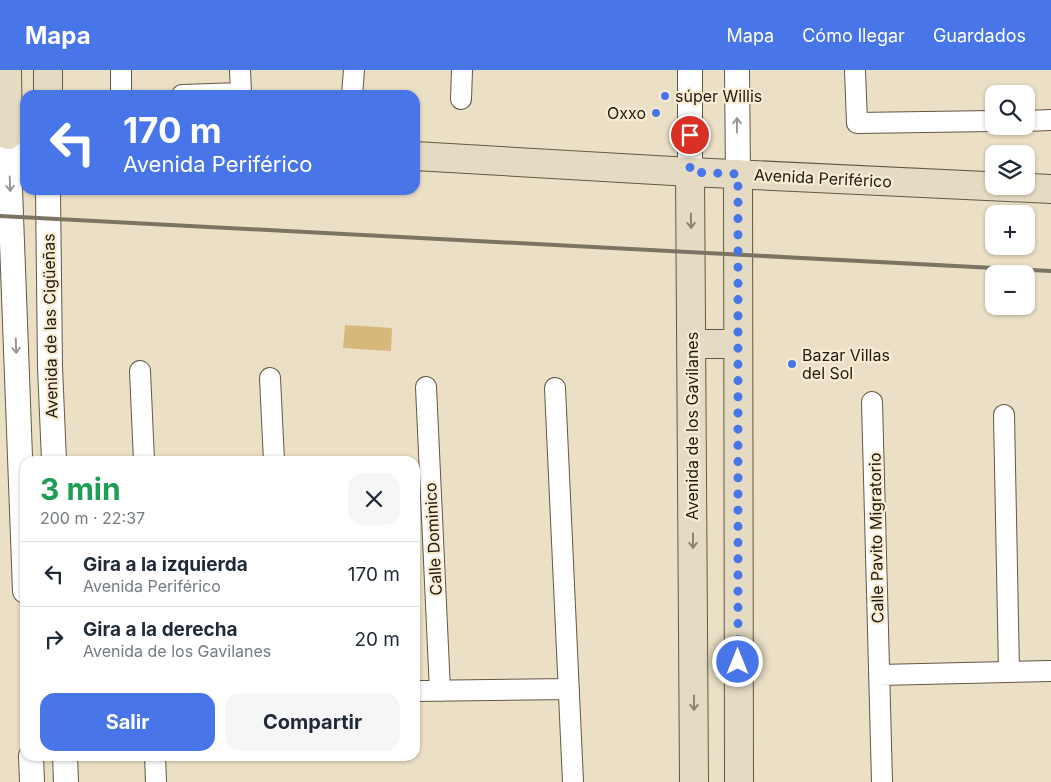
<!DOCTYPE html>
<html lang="es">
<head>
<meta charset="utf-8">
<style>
  :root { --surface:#fff; --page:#f6f6f7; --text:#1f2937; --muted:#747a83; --line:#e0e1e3; --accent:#4876e8 }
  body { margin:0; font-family:Inter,sans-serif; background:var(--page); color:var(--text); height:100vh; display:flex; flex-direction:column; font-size:19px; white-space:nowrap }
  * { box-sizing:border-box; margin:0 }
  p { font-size:16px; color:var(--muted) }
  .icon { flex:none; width:28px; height:28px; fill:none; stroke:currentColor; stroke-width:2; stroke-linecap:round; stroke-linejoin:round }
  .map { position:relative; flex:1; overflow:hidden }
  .side { position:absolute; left:20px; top:386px; width:400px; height:305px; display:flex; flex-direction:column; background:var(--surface); border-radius:15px; box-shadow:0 1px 4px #0004 }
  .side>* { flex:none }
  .banner { position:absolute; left:20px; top:20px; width:400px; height:105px; border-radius:15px; box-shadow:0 1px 4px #0004; background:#4876e8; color:#fff; overflow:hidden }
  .tools { position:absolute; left:985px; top:15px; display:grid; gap:10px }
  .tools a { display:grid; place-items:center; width:50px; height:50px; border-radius:10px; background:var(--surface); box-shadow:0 1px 4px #0004; font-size:25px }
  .pin { position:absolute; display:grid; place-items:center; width:42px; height:42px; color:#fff; margin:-21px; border:2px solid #fff; border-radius:50%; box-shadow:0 1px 5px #0007 }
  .me { position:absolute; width:55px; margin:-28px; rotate:0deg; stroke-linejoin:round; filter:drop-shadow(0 0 4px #0008) }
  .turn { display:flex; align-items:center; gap:18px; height:105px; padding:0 20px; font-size:22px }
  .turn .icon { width:65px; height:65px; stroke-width:2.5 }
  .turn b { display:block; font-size:35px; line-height:42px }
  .round { display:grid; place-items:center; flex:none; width:52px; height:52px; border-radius:15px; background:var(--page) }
  .summary { display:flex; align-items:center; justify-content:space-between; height:85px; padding:0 20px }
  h1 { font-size:30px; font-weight:700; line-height:38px; color:#1e9e55 }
  .action { display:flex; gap:10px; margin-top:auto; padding:10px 20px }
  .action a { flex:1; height:58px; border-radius:15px; background:var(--accent); color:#fff; font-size:20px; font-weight:700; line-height:58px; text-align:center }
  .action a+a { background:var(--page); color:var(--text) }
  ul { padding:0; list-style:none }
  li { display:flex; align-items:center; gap:15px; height:65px; padding:0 20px; border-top:1px solid var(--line) }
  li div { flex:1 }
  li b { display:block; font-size:19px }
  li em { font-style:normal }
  header { display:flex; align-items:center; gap:30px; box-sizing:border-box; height:70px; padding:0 25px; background:var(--accent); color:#fff }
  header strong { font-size:24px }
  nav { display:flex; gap:28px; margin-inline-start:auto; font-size:18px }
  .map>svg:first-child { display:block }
  .green { fill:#d6b87a }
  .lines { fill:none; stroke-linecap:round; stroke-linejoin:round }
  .minor-casing { stroke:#635842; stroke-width:22 }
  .tertiary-casing { stroke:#635842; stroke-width:26 }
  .secondary-casing { stroke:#635842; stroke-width:30 }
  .minor { stroke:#fff; stroke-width:20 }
  .tertiary { stroke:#fff; stroke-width:24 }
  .secondary { stroke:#e5dbc3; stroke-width:28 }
  .rail { stroke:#7c7463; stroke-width:4 }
  .oneway { stroke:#9a9893 }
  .oneway2 { stroke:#8b8472 }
  .route { stroke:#4876e8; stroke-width:9; stroke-dasharray:0 16.2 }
  .poi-dot { fill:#4876e8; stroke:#f9ecd2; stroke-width:2 }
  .labels { text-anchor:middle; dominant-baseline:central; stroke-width:4.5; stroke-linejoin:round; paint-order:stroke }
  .poi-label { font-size:16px; fill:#1e1a10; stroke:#f9ecd2; text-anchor:start }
  .street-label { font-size:16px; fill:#1e1a10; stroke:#f9ecd2 }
</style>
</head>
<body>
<header>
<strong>Mapa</strong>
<nav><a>Mapa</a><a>Cómo llegar</a><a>Guardados</a></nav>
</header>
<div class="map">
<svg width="1051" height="712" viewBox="0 0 1051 712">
  <rect width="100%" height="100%" fill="#ebdfc5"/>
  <path class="green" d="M 345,255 L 392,258 L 391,281 L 343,278 Z"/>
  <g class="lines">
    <defs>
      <path id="minor" d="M 121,0 L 121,25
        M 855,0 L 857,53 L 994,51
        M 182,25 L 241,23 L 240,0
        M 352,25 L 354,0
        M 461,29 L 462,0
        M 1026,51 L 1051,50
        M 140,301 L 144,391
        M 270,308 L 274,391
        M 426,317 L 440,621
        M 555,318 L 573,712
        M 872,332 L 882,712
        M 1004,345 L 1009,602
        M 879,605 L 1051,601
        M 415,621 L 569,619
        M 155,686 L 156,712"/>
      <path id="tertiary" d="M 690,0 L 690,102
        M 737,0 L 738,104
        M 8,65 L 25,521
        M 48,120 L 50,297 L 54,391
        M 31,686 L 32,712
        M 65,686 L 66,712"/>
      <path id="secondary" d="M 7,0 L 8,65
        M 48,25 L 48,0
        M 415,86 L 690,102 L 1051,119
        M 690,102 L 694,712
        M 738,104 L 739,712
        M 692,274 L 738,274"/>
    </defs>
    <use href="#minor" class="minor-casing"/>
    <use href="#tertiary" class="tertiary-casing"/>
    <use href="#secondary" class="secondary-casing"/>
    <use href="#minor" class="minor"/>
    <use href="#tertiary" class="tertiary"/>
    <use href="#secondary" class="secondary"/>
    <path class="rail" d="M 0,146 L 1051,201"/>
  </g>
  <defs><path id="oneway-shaft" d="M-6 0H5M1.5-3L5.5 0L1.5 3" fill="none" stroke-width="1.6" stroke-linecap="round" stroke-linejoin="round" transform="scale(1.25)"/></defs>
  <g class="oneway">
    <use href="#oneway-shaft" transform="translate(737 55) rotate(-90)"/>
    <use href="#oneway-shaft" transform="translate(10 114) rotate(88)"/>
    <use href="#oneway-shaft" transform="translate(16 276) rotate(88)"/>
  </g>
  <g class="oneway2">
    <use href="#oneway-shaft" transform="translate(691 151) rotate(89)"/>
    <use href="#oneway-shaft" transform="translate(693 471) rotate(90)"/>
    <use href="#oneway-shaft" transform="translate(694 633) rotate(90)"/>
  </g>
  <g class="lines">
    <path class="route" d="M 690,65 L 690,102 L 738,104 L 738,592"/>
  </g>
  <g class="poi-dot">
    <circle cx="665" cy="26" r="5"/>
    <circle cx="656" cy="43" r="5"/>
    <circle cx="792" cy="294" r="5"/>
  </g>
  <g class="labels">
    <g class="poi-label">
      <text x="675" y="26">súper Willis</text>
      <text x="646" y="43" text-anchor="end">Oxxo</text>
      <text x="802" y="285">Bazar Villas<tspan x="802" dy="18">del Sol</tspan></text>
    </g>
    <g class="street-label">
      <text transform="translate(823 108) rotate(3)">Avenida Periférico</text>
      <text transform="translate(50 256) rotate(-91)">Avenida de las Cigüeñas</text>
      <text transform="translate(692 356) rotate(-90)">Avenida de los Gavilanes</text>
      <text transform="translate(876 468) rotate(-91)">Calle Pavito Migratorio</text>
      <text transform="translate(433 469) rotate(-93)">Calle Dominico</text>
    </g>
  </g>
</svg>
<div class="tools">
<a><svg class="icon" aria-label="search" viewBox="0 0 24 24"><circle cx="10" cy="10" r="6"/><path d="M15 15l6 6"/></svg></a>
<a><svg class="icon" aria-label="layers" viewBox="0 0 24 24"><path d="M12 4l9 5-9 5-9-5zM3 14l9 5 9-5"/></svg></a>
<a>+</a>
<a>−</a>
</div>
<div class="pin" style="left:690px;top:65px;background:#d93025"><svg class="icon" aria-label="arrive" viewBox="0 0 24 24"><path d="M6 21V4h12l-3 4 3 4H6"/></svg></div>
<svg class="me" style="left:738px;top:592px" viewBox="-20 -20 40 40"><circle r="17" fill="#4876e8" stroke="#fff" stroke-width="3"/><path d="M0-11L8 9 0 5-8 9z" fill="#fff"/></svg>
<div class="banner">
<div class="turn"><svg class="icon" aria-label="left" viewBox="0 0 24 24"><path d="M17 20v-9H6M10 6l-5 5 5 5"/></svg><div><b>170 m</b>Avenida Periférico</div></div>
</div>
<section class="side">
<div class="summary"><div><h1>3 min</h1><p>200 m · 22:37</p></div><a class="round"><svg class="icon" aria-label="close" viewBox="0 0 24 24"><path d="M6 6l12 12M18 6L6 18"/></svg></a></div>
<ul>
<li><svg class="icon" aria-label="left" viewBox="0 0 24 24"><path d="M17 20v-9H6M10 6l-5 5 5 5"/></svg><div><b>Gira a la izquierda</b><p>Avenida Periférico</p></div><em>170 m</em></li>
<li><svg class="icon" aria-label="right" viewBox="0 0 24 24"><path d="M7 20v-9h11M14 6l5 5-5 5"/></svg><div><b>Gira a la derecha</b><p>Avenida de los Gavilanes</p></div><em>20 m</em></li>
</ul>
<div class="action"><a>Salir</a><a>Compartir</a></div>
</section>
</div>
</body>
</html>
